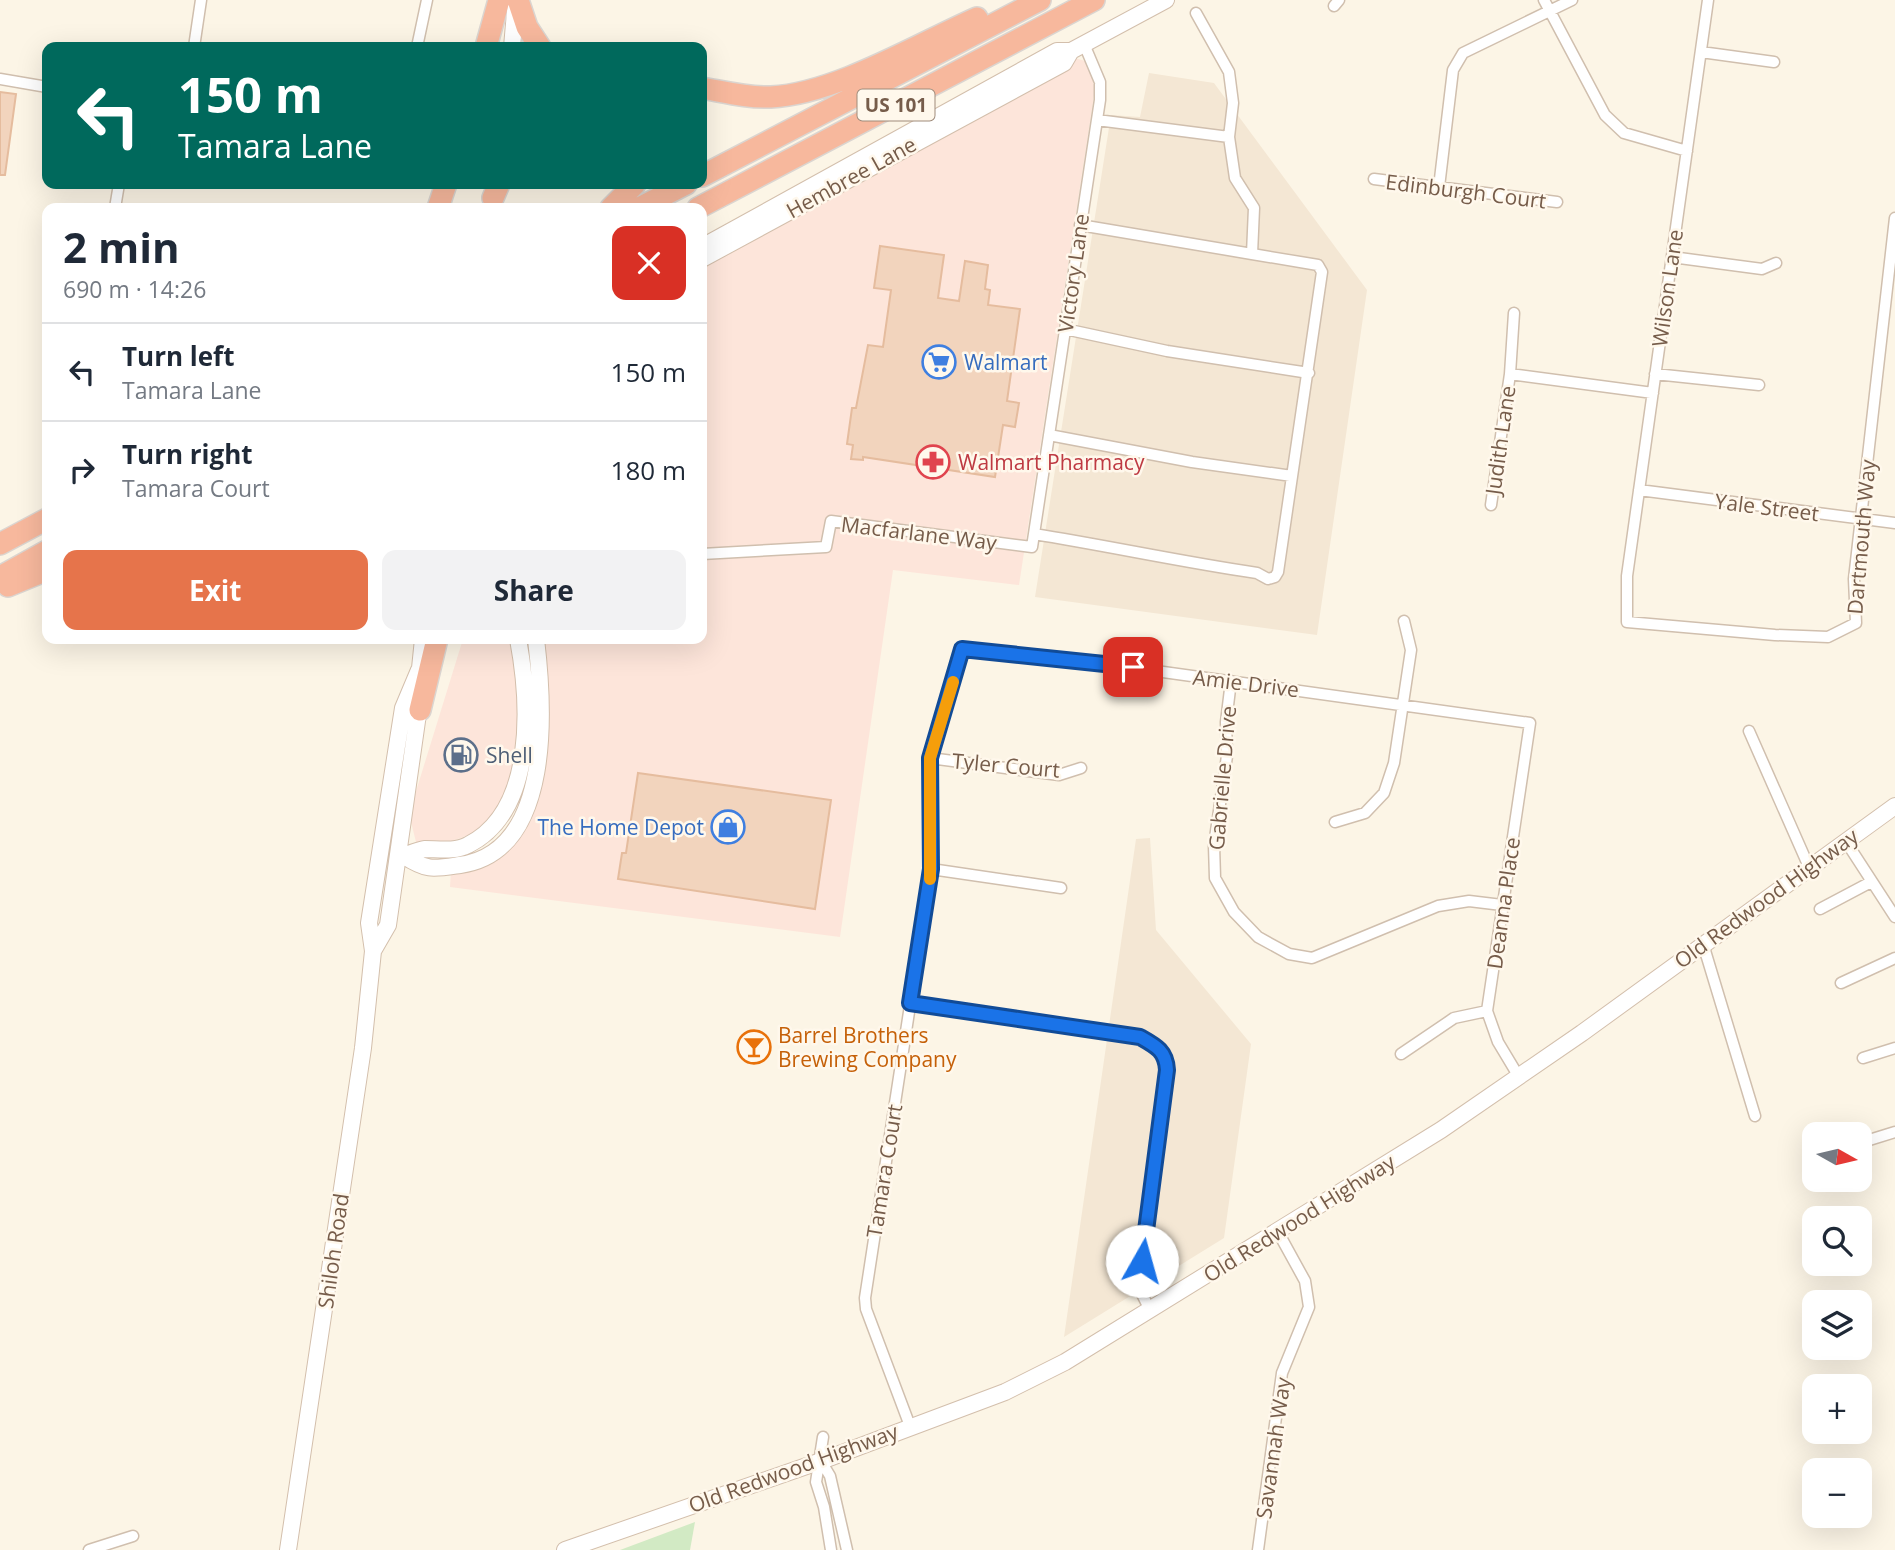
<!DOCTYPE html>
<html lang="en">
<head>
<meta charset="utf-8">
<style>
  :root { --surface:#fff; --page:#f2f2f3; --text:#1f2937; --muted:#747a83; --line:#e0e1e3; --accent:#e6744b }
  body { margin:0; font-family:"Open Sans",sans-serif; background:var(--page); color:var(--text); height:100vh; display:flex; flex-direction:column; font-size:26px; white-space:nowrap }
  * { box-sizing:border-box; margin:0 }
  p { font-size:23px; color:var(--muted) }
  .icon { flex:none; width:38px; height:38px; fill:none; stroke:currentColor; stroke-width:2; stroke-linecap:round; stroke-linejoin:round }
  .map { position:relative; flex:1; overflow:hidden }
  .details { position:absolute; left:42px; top:203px; width:665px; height:441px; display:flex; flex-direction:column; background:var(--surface); border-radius:14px; box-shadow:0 7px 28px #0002 }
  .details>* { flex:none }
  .top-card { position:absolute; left:42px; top:42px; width:665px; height:147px; border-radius:14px; box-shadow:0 7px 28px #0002; background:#00695c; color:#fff; overflow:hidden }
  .needle { width:46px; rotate:98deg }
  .tools { position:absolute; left:1802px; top:1122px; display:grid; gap:14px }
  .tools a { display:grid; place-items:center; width:70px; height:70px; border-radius:14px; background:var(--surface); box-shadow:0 7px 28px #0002; font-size:35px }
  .pin { position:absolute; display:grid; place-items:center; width:60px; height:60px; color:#fff; margin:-30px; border-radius:14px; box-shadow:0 4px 10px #0006 }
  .me { position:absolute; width:77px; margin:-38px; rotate:7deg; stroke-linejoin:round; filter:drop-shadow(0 0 5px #0008) }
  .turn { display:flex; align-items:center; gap:24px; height:147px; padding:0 21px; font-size:32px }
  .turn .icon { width:91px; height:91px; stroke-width:2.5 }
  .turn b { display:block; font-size:49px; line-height:60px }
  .round { display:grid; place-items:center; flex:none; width:74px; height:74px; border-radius:14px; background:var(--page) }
  .head { display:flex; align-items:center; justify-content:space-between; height:119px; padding:0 21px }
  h1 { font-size:42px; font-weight:700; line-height:52px }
  .primary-button { display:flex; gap:14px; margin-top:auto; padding:14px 21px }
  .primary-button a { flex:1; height:80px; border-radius:14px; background:var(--accent); color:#fff; font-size:28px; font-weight:700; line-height:80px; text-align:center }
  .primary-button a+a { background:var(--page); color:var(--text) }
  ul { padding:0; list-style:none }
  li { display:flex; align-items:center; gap:21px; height:98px; padding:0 21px; border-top:2px solid var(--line) }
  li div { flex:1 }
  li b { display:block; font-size:26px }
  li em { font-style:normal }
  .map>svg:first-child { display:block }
  .residential { fill:#f4e7d4 }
  .commercial { fill:#fde5da }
  .green { fill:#d2eac4 }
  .building { fill:#f2d4bd; stroke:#e5bc9e; stroke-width:2 }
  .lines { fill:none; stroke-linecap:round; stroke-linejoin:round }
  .street-casing { stroke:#d0bfae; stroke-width:13 }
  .secondary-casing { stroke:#d3bfac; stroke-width:18 }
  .highway-casing { stroke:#dbd5d0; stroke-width:24 }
  .street { stroke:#fff; stroke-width:10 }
  .secondary { stroke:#fff; stroke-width:16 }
  .highway { stroke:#f7b89d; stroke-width:21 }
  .route-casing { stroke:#114b97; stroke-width:18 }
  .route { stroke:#1a73e8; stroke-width:12 }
  .slow { stroke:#f59e0b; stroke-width:12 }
  .labels { text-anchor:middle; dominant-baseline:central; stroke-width:5; stroke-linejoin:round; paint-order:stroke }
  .shield { fill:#fff8ec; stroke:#9f8b7b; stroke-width:2 }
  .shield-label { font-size:19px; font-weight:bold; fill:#765c4a }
  .street-label { font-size:21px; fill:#765c4a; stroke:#fff8ec }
  .shop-label { font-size:21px; fill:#366cbe; stroke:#fff8ec; text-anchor:start }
  .health-label { font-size:21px; fill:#be3a42; stroke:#fff8ec; text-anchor:start }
  .service-label { font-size:21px; fill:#4e5e75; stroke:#fff8ec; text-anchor:start }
  .food-label { font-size:21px; fill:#c56008; stroke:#fff8ec; text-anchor:start }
</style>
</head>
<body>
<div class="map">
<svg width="1895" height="1550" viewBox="0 0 1895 1550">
  <rect width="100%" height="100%" fill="#fcf5e6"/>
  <path class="residential" d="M 1149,73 L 1214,83 L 1367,290 L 1317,635 L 1035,597 L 1111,115 L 1140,117 Z
    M 1150,838 L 1156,930 L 1251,1044 L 1224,1238 L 1064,1337 L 1136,839 Z"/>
  <path class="commercial" d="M 1075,58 L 1088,62 L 1095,89 L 1019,585 L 893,570 L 840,937 L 450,887 L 451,871 L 499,857 L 532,814 L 549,725 L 542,639 L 702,639 L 702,263 Z
    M 463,639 L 513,639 L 521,716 L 515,766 L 500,809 L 474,833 L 447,843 L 416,842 L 409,814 Z"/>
  <path class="green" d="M 695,1522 L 690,1550 L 620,1550 Z"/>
  <path class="building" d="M 0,92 L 16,94 L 5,175 L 0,175 Z
    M 880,246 L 944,255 L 938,298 L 959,301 L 965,261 L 988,265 L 985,289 L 990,290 L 988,305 L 1020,309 L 1007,401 L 1019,403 L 1015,427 L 1003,425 L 995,477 L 863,457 L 863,460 L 851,459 L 853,445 L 847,444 L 852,408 L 856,408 L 868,345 L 883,347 L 891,290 L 874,288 Z
    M 638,773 L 831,800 L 815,909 L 618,879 L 622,853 L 626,853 Z"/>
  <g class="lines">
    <defs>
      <path id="street" d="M 1544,0 L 1605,115 L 1624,133 L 1687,151
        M 1708,0 L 1627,576 L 1627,622 L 1775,635 L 1828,637 L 1856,623 L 1854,579 L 1895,218
        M 1334,6 L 1339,0
        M 194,47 L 201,0
        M 417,47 L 427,0
        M 1701,52 L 1774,62
        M 0,79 L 47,87
        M 1097,120 L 1229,137
        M 1374,179 L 1557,202
        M 1439,187 L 1453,70 L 1463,53 L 1572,0
        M 115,208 L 119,184
        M 1080,225 L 1252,254
        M 1672,257 L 1762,269 L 1776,263
        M 1065,329 L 1167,351 L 1309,373
        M 1510,374 L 1653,393
        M 1655,374 L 1759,385
        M 1049,435 L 1192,462 L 1292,476
        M 1639,490 L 1895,523
        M 1491,505 L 1510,374 L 1514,313
        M 1034,534 C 1109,546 1182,562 1257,573 L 1268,579 L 1275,577 L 1278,572 L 1322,272 L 1318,265 L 1252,254 L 1254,208 L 1235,178 L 1229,137 L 1233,103 L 1229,72 L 1196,13
        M 702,554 L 826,547 L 831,521 L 1032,547 L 1100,100 L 1100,82 L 1084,44
        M 1231,681 L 1226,722 L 1227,756 L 1214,845 L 1215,878 L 1234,912 L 1258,937 L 1289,954 L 1312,958 L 1438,906 L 1469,901 L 1502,905
        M 1749,731 L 1809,867
        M 930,758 L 1059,775 L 1081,768
        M 1335,822 L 1365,813 L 1384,793 L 1394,763 L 1411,650 L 1404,621
        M 1845,840 L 1895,917
        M 931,869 L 1061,888
        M 1820,909 L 1871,882
        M 1703,944 L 1755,1116
        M 1841,983 L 1895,958
        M 910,1003 L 1140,1037 C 1156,1046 1166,1051 1167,1070 L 1139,1288 L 1150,1310
        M 1401,1054 L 1454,1018 L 1487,1011
        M 1863,1058 L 1895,1048
        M 1866,1141 L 1895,1132
        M 910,1426 L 866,1309 L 865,1298 L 931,869 L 930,758 L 962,649 L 1084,661 L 1530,723 L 1487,1011 L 1498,1042 L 1519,1077
        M 823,1437 L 816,1482 L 824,1507 L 831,1550
        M 821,1461 L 830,1476 L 847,1550
        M 89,1550 L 133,1536
        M 1258,1550 L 1282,1373 L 1309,1307 L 1305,1281 L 1278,1232"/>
      <path id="secondary" d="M 512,47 L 516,1
        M 702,247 L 1057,51 L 1071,51 L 1166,0
        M 702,259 L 1064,63 L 1071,51
        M 419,678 L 423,639
        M 399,855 C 408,856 416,850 425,849 C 438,849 455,852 468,845 C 536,811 530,703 518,639
        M 404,856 C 427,871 433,869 460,865 C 554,852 544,706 536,639
        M 373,951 L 388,925 L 420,700
        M 288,1550 L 363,1048 L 373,951 L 369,923 L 403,708 L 419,670
        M 565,1550 L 821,1461 L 1005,1392 L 1065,1362 L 1441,1130 L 1582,1033 L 1895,806"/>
      <path id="highway" d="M 518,0 L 527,27 L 540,47
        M 486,47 L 499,0
        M 702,88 C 725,92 748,98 771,97 C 835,94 918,44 977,18
        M 702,176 L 1040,0
        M 493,198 L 499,184
        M 438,208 L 446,184
        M 611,208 L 635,184
        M 639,208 L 686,184
        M 698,208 L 1094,0
        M 0,544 L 47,519
        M 0,577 L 47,551
        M 8,586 L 47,570
        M 420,710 L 437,639"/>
    </defs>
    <use href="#street" class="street-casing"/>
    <use href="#secondary" class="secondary-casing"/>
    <use href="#highway" class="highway-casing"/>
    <use href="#street" class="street"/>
    <use href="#secondary" class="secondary"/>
    <use href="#highway" class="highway"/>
  </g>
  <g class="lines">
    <defs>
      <path id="route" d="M 1133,667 L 962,649 L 930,758 L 931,869 L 910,1003 L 1140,1037 C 1156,1046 1166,1051 1167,1070 L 1142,1261"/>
    </defs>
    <use href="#route" class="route-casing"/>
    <use href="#route" class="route"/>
    <path class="slow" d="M 930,879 L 930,758 L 953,682"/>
  </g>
  <defs>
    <symbol id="supermarket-ring" viewBox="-11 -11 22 22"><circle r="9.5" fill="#fff8ec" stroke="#3f7fe0" stroke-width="1.5"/><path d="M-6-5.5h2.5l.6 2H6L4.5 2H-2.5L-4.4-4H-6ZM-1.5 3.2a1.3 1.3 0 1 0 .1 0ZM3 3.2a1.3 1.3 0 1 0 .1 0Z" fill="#3f7fe0"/></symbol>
    <symbol id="pharmacy-ring" viewBox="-11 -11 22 22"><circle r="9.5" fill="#fff8ec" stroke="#e0444e" stroke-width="1.5"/><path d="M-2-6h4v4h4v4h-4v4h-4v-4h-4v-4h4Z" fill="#e0444e"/></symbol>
    <symbol id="fuel-ring" viewBox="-11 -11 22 22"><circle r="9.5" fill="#fff8ec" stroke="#5c6f8a" stroke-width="1.5"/><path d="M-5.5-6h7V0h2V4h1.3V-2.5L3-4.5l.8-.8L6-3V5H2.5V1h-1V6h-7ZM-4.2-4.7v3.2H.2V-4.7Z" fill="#5c6f8a"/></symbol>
    <symbol id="shop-ring" viewBox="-11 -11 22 22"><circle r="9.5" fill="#fff8ec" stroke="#3f7fe0" stroke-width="1.5"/><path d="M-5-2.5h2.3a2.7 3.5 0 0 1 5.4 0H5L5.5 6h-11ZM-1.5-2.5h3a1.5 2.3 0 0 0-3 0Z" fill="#3f7fe0"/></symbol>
    <symbol id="bar-ring" viewBox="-11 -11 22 22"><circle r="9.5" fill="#fff8ec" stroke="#e8710a" stroke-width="1.5"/><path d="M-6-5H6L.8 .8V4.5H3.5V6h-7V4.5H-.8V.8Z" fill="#e8710a"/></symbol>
  </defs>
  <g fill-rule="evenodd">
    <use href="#supermarket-ring" x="920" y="343" width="38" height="38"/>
    <use href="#pharmacy-ring" x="914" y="443" width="38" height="38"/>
    <use href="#fuel-ring" x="442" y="736" width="38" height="38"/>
    <use href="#shop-ring" x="709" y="808" width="38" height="38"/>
    <use href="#bar-ring" x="735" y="1028" width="38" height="38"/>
  </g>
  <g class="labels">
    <rect class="shield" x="857.5" y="89.5" width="77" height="31" rx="5"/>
    <g class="shield-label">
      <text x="896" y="105">US 101</text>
    </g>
    <g class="street-label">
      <text transform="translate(851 177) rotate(-29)">Hembree Lane</text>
      <text transform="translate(1466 191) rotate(7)">Edinburgh Court</text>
      <text transform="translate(1073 273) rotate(-82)">Victory Lane</text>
      <text transform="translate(1667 288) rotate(-82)">Wilson Lane</text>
      <text transform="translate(1500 440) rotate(-82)">Judith Lane</text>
      <text transform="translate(1767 507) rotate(7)">Yale Street</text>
      <text transform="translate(919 533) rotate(7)">Macfarlane Way</text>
      <text transform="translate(1861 537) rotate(-85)">Dartmouth Way</text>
      <text transform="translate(1246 683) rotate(7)">Amie Drive</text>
      <text transform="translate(1006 765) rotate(5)">Tyler Court</text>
      <text transform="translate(1222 778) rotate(-85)">Gabrielle Drive</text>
      <text transform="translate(1766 898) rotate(-36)">Old Redwood Highway</text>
      <text transform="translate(1503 903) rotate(-82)">Deanna Place</text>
      <text transform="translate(884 1171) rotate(-81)">Tamara Court</text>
      <text transform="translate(1299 1218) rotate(-32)">Old Redwood Highway</text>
      <text transform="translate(333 1251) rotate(-82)">Shiloh Road</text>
      <text transform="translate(1273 1448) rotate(-82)">Savannah Way</text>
      <text transform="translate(793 1468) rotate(-20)">Old Redwood Highway</text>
    </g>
    <g class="shop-label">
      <text x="964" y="362">Walmart</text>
      <text x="704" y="827" text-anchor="end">The Home Depot</text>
    </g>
    <g class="health-label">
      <text x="958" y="462">Walmart Pharmacy</text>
    </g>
    <g class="service-label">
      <text x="486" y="755">Shell</text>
    </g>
    <g class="food-label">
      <text x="778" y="1035">Barrel Brothers<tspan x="778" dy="24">Brewing Company</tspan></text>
    </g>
  </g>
</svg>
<div class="tools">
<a><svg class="needle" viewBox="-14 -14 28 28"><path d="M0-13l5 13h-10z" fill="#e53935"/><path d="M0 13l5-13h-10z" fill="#747a83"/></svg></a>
<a><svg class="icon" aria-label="search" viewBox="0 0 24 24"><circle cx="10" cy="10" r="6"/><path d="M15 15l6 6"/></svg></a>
<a><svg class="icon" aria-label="layers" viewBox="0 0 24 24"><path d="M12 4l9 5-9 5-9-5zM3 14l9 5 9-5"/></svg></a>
<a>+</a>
<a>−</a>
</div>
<div class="pin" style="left:1133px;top:667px;background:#d93025"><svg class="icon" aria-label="arrive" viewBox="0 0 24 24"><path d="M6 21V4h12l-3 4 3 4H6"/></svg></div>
<svg class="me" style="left:1142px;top:1261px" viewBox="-20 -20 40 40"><circle r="19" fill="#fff"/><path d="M0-13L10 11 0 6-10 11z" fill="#1a73e8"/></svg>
<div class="top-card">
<div class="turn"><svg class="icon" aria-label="left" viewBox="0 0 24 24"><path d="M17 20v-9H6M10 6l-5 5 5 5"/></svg><div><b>150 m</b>Tamara Lane</div></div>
</div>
<section class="details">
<div class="head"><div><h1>2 min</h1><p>690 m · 14:26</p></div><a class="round" style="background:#d93025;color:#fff"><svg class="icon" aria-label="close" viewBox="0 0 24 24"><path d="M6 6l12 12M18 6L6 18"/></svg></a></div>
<ul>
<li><svg class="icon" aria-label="left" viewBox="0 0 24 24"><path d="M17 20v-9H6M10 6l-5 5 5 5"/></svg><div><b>Turn left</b><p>Tamara Lane</p></div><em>150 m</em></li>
<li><svg class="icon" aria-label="right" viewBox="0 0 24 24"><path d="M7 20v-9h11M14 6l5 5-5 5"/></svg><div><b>Turn right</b><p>Tamara Court</p></div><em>180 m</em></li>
</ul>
<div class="primary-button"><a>Exit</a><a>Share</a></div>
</section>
</div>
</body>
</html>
